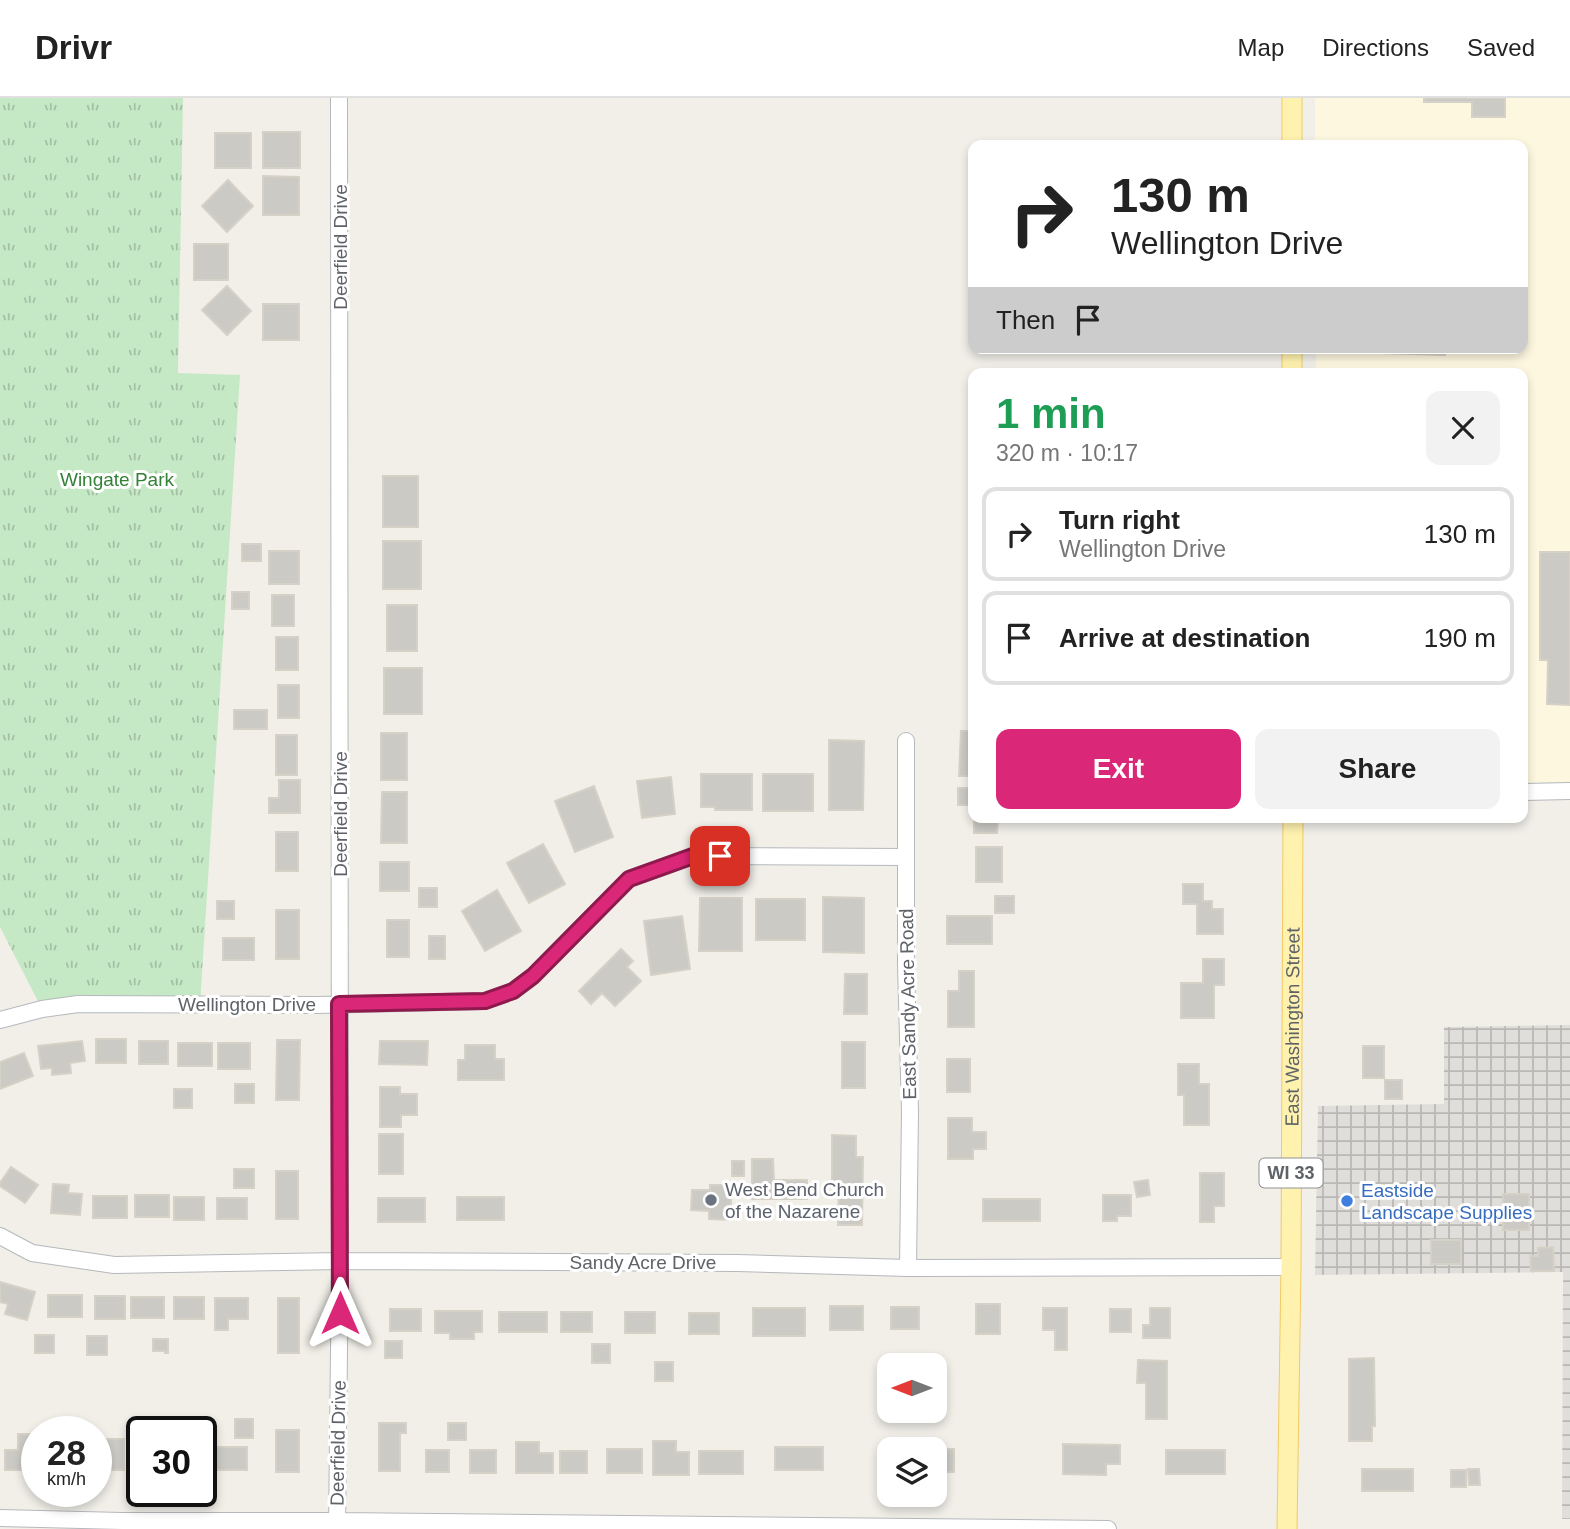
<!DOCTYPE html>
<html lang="en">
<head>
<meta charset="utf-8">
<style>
  :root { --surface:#fff; --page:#f2f2f2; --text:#222; --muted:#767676; --line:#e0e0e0; --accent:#db2777 }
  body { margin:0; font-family:Helvetica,sans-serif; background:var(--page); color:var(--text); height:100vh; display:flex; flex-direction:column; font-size:26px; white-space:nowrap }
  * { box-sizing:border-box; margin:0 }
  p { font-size:23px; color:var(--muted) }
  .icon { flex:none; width:38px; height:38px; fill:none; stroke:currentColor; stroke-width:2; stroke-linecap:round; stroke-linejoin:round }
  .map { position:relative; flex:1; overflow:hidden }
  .details { position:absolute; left:968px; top:270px; width:560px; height:455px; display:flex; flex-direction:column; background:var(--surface); border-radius:14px; box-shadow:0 4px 10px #0003 }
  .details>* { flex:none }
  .top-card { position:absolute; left:968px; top:42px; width:560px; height:214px; border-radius:14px; box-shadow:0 4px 10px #0003; background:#fff; color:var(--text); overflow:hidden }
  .needle { width:46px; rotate:270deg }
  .fabs { position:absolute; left:877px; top:1255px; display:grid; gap:14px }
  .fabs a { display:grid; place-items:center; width:70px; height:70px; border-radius:14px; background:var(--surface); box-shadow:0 4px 10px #0003; font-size:35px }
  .speed { position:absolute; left:21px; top:1318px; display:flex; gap:14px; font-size:35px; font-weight:700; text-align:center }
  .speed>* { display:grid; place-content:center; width:91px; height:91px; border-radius:50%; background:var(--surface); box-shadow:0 4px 10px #0003; line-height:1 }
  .speed small { font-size:18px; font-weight:400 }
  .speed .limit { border:4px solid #111; border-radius:10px; background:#fff; color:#111 }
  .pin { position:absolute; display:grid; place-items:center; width:60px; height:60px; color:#fff; margin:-30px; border-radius:14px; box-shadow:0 4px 10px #0006 }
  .me { position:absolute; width:77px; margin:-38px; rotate:0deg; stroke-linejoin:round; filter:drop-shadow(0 0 5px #0008) }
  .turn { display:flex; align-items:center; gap:24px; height:147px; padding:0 28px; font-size:32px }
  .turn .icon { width:91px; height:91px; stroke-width:2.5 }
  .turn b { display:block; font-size:49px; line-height:60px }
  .then { display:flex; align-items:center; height:66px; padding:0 28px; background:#0003; gap:14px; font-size:26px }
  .round { display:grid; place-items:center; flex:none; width:74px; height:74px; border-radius:14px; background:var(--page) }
  .summary { display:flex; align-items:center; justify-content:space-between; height:119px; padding:0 28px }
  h1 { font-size:42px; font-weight:700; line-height:52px; color:#1e9e55 }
  .primary-button { display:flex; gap:14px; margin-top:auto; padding:14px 28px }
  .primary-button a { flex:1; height:80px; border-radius:14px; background:var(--accent); color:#fff; font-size:28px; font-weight:700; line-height:80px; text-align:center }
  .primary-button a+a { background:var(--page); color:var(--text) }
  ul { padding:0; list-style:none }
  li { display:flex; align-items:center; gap:21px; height:94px; margin:0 14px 10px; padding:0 14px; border:4px solid var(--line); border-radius:14px }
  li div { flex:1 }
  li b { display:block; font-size:26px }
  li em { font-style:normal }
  header { display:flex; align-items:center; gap:42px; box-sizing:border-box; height:98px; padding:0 35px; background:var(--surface); border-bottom:2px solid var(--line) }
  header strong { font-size:33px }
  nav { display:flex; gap:38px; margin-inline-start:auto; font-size:24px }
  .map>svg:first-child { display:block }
  .commercial { fill:#fef7e0 }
  .industrial { fill:url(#industrial-grid) }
  .park { fill:url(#park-tufts) }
  .building { fill:#cccac5; stroke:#d6d1c6; stroke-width:2 }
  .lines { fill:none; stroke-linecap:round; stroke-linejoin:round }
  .minor-casing { stroke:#b5b8bc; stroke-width:18 }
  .major-casing { stroke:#f2c960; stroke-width:21 }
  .minor { stroke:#fff; stroke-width:16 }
  .major { stroke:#fff2af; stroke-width:19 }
  .route-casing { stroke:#8e194d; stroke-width:18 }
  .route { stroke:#db2777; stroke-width:12 }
  .worship-dot { fill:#6b7280; stroke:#fff; stroke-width:2.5 }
  .shop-dot { fill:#3f7fe0; stroke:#fff; stroke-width:2.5 }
  .labels { text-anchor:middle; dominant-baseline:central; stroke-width:6; stroke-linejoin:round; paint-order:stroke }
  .shield { fill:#fff; stroke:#8f9295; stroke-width:2 }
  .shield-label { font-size:18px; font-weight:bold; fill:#5f6368 }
  .street-label { font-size:19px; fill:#5f6368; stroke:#fff }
  .park-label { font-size:19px; fill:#348238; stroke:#fff }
  .worship-label { font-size:19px; fill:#5b616d; stroke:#fff; text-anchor:start }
  .shop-label { font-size:19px; fill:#366cbe; stroke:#fff; text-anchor:start }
</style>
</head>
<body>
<header>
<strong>Drivr</strong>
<nav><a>Map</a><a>Directions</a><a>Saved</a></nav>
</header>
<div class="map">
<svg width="1570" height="1431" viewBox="0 0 1570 1431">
  <defs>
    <pattern id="industrial-grid" width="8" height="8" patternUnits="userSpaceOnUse" patternTransform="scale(1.75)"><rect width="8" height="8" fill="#e0deda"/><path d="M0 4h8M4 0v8" fill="none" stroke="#b9b8b5"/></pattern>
    <pattern id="park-tufts" width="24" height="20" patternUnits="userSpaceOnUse" patternTransform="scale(1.75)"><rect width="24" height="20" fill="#c5e8c5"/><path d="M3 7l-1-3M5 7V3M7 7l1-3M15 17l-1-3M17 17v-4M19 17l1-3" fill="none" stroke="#a3c0a4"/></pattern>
  </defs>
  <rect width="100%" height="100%" fill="#f1efe8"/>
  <path class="commercial" d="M 1315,0 L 1570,0 L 1570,684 L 1523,685 L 1522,275 L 1316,275 L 1316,250 L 1522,250 L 1522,47 L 1315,47 Z"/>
  <path class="industrial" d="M 1570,927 L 1570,1421 L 1562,1421 L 1563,1174 L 1315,1177 L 1318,1008 L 1444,1006 L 1444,929 Z"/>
  <path class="park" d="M 0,0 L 183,0 L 178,275 L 240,277 L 200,907 L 42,911 L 0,829 Z"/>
  <path class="building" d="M 1424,0 L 1505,0 L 1505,19 L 1472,19 L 1472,4 L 1424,4 Z
    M 263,34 L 300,34 L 300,70 L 263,70 Z
    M 215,35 L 251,35 L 251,70 L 215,70 Z
    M 263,78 L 299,79 L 299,117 L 263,117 Z
    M 228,82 L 253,108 L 227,134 L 202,108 Z
    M 194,146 L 228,146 L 228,182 L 194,182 Z
    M 227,188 L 251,213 L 227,237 L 202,212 Z
    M 263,206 L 299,206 L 299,242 L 263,242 Z
    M 1381,250 L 1445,250 L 1445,257 L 1381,255 Z
    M 383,378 L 418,378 L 418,429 L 383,429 Z
    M 383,443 L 421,443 L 421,491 L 383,491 Z
    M 242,446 L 261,446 L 261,463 L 242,463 Z
    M 269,453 L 299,453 L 299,486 L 269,486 Z
    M 1540,454 L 1570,454 L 1570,607 L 1547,606 L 1548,562 L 1540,562 Z
    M 232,494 L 249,494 L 249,511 L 232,511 Z
    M 272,497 L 294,497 L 294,528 L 272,528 Z
    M 387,507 L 417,507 L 417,553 L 387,553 Z
    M 276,539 L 298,539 L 298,572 L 276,572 Z
    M 384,570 L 422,570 L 422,616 L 384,616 Z
    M 278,587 L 299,587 L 299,620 L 278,620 Z
    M 234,612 L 267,612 L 267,631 L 234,631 Z
    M 961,633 L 973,633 L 973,678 L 959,678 Z
    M 381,635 L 407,635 L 407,682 L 381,682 Z
    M 276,637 L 297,637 L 297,677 L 276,677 Z
    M 829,642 L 864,643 L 863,712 L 829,712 Z
    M 701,676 L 752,676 L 752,712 L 715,712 L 715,709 L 701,709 Z
    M 763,676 L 813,676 L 813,713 L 763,713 Z
    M 671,679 L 675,716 L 642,720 L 637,683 Z
    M 279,682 L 300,682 L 300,715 L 269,715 L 269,700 L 279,700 Z
    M 594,688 L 613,739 L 575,754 L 555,703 Z
    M 958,690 L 973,690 L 973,707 L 958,707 Z
    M 382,694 L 407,694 L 407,745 L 381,745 Z
    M 974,719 L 998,719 L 997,735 L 974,735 Z
    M 276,734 L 298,734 L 298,773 L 276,773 Z
    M 543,746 L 565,786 L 529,805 L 507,765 Z
    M 976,749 L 1002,749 L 1002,784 L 976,784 Z
    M 380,764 L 409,764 L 409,793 L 380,793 Z
    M 1183,786 L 1203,786 L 1203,803 L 1212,803 L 1212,811 L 1223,811 L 1223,836 L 1197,836 L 1197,806 L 1183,806 Z
    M 419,790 L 437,790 L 437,809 L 419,809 Z
    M 497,792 L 521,833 L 485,853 L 462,813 Z
    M 995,798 L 1014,798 L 1014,815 L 995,815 Z
    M 823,799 L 864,800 L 864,855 L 823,854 Z
    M 700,800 L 742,800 L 742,853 L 699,853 Z
    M 756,801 L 805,801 L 805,842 L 756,842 Z
    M 217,803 L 234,803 L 234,821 L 217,821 Z
    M 276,812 L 299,812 L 299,861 L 276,861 Z
    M 682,818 L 690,871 L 651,877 L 644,823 Z
    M 947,818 L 992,818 L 992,846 L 947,846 Z
    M 387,822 L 409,822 L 409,859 L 387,859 Z
    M 429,838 L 445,838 L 445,861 L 429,861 Z
    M 223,840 L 254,840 L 254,862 L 223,862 Z
    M 621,851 L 633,863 L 627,869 L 641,883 L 615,908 L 602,895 L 591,906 L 579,893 Z
    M 1203,861 L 1224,861 L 1224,887 L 1214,887 L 1214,920 L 1181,920 L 1181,885 L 1203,885 Z
    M 959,873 L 974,873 L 974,929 L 948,929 L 948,893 L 959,893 Z
    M 845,876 L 867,876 L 867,916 L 844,916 Z
    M 96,941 L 126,941 L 126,965 L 96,965 Z
    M 277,942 L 300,942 L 299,1002 L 276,1002 Z
    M 82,943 L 85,963 L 70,965 L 71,975 L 52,977 L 52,970 L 41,971 L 38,948 Z
    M 139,943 L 168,943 L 168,966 L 139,966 Z
    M 380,943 L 428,943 L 427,967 L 379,966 Z
    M 842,944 L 865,944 L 865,990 L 842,990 Z
    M 178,945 L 212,945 L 212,968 L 178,968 Z
    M 218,945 L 250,945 L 250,971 L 218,971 Z
    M 465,947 L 495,947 L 495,961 L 504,961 L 504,982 L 458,982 L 458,962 L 465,962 Z
    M 1363,948 L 1384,948 L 1384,980 L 1363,980 Z
    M 24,955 L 33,978 L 0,991 L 0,964 Z
    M 947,961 L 970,961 L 970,994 L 947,994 Z
    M 1178,966 L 1199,966 L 1199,986 L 1209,986 L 1209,1027 L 1184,1027 L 1184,997 L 1178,997 Z
    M 1385,982 L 1402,982 L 1402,1001 L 1385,1001 Z
    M 235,986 L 254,986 L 254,1005 L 235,1005 Z
    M 380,989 L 400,989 L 400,996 L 417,996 L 417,1017 L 401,1017 L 401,1029 L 380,1029 Z
    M 174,991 L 192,991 L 192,1010 L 174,1010 Z
    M 948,1020 L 972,1020 L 972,1034 L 986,1034 L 986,1051 L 973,1051 L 973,1061 L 948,1061 Z
    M 379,1036 L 403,1036 L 403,1076 L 379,1076 Z
    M 832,1037 L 856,1038 L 856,1059 L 863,1059 L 862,1127 L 838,1127 L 839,1083 L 832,1083 Z
    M 752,1061 L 773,1061 L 774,1082 L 807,1082 L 807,1101 L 752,1101 Z
    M 732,1063 L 744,1063 L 744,1078 L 732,1078 Z
    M 11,1069 L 38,1087 L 25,1105 L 0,1088 L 0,1085 Z
    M 234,1071 L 254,1071 L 254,1090 L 234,1090 Z
    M 276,1073 L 298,1073 L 298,1121 L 276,1121 Z
    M 1200,1075 L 1224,1075 L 1224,1108 L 1214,1108 L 1214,1124 L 1200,1124 Z
    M 1148,1082 L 1150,1097 L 1137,1099 L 1134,1084 Z
    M 53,1086 L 69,1087 L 68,1095 L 82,1096 L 80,1117 L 51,1115 Z
    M 710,1087 L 728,1087 L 728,1090 L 731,1090 L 731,1122 L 709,1121 L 709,1113 L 691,1112 L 692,1092 L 710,1092 Z
    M 1503,1096 L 1529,1096 L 1529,1132 L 1503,1132 Z
    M 135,1097 L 169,1097 L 169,1119 L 135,1119 Z
    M 1103,1097 L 1131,1097 L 1131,1118 L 1117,1118 L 1117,1123 L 1103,1123 Z
    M 93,1098 L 127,1098 L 127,1120 L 93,1120 Z
    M 174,1099 L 204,1099 L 204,1122 L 174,1122 Z
    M 457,1099 L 504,1099 L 504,1122 L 457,1122 Z
    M 217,1100 L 247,1100 L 247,1121 L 217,1121 Z
    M 378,1100 L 425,1100 L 425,1124 L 378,1124 Z
    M 983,1101 L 1040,1101 L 1040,1123 L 983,1123 Z
    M 1431,1142 L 1461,1142 L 1461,1166 L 1431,1166 Z
    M 1553,1149 L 1554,1173 L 1531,1173 L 1530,1158 L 1538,1158 L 1538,1150 Z
    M 0,1184 L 35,1194 L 27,1222 L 5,1216 L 8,1206 L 0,1204 Z
    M 48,1197 L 82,1197 L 82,1219 L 48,1219 Z
    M 95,1198 L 125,1198 L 125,1221 L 95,1221 Z
    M 131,1199 L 164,1199 L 164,1220 L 131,1220 Z
    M 174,1199 L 204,1199 L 204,1221 L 174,1221 Z
    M 215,1200 L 248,1200 L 248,1221 L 228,1221 L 228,1232 L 215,1232 Z
    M 278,1200 L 299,1200 L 299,1255 L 278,1255 Z
    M 976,1206 L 1000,1206 L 1000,1236 L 976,1236 Z
    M 830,1208 L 863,1208 L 863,1232 L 830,1232 Z
    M 891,1209 L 919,1209 L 919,1231 L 891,1231 Z
    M 753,1210 L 805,1210 L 805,1238 L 753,1238 Z
    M 1043,1210 L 1067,1210 L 1067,1252 L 1055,1252 L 1055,1232 L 1043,1232 Z
    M 1150,1210 L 1170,1210 L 1170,1240 L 1143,1240 L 1143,1227 L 1150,1227 Z
    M 390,1211 L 421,1211 L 421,1233 L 390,1233 Z
    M 1110,1211 L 1131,1211 L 1131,1234 L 1110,1234 Z
    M 435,1213 L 482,1213 L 482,1234 L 474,1234 L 474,1241 L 450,1241 L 450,1235 L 435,1235 Z
    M 499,1214 L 547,1214 L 547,1234 L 499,1234 Z
    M 561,1214 L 592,1214 L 592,1234 L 561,1234 Z
    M 625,1214 L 655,1214 L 655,1235 L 625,1235 Z
    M 689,1215 L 719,1215 L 719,1236 L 689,1236 Z
    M 35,1237 L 54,1237 L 54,1255 L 35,1255 Z
    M 87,1238 L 107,1238 L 107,1257 L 87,1257 Z
    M 153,1241 L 168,1241 L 168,1255 L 165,1255 L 165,1253 L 153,1253 Z
    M 385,1243 L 402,1243 L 402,1260 L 385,1260 Z
    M 592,1246 L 610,1246 L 610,1265 L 592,1265 Z
    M 1374,1260 L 1375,1328 L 1372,1328 L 1372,1343 L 1349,1343 L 1349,1261 Z
    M 1138,1262 L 1167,1263 L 1167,1321 L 1146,1321 L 1146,1285 L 1137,1285 Z
    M 655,1264 L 673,1264 L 673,1283 L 655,1283 Z
    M 235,1321 L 253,1321 L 253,1340 L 235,1340 Z
    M 379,1325 L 406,1325 L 406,1335 L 400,1335 L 400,1373 L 379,1373 Z
    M 448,1325 L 466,1325 L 466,1342 L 448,1342 Z
    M 276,1332 L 299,1332 L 299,1374 L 276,1374 Z
    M 201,1334 L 208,1334 L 208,1372 L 201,1372 Z
    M 18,1336 L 37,1336 L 37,1372 L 5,1372 L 5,1352 L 18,1352 Z
    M 131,1336 L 142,1336 L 142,1372 L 131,1372 Z
    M 102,1341 L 124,1341 L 124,1372 L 96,1372 L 96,1353 L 102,1353 Z
    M 653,1343 L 676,1343 L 676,1354 L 689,1354 L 689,1377 L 653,1377 Z
    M 516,1344 L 539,1344 L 539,1355 L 553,1355 L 553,1375 L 516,1375 Z
    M 1063,1346 L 1120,1347 L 1120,1366 L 1106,1366 L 1106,1377 L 1063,1376 Z
    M 214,1349 L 247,1349 L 247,1372 L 214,1372 Z
    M 775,1349 L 823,1349 L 823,1372 L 775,1372 Z
    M 607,1351 L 642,1351 L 642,1375 L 607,1375 Z
    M 905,1351 L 954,1351 L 954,1374 L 934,1374 L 934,1351 Z
    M 426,1352 L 449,1352 L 449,1374 L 426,1374 Z
    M 470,1352 L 496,1352 L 496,1375 L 470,1375 Z
    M 1166,1352 L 1225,1352 L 1225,1376 L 1166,1376 Z
    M 560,1353 L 587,1353 L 587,1375 L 560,1375 Z
    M 699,1353 L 743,1353 L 743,1376 L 699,1376 Z
    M 1362,1371 L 1413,1371 L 1413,1393 L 1362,1393 Z
    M 1468,1371 L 1479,1371 L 1480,1387 L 1469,1387 Z
    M 1451,1372 L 1466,1372 L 1466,1389 L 1451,1389 Z"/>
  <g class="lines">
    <defs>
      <path id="minor" d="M 906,643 L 906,866 L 910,1014 L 908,1170
        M 1522,694 L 1570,693
        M 0,922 L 42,911 L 78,906 L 316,907 L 485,903 L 513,893 L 533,878 L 629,781 L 693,758 L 906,759
        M 0,1138 L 32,1155 L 114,1167 L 340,1163 L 737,1165 L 908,1170 L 1291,1169
        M 0,1420 L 122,1423 L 337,1423 L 1108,1431
        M 337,1431 L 340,1163 L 339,0"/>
      <g id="major">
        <path d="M 1292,0 L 1292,47"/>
        <path d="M 1292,250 L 1292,275"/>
        <path id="s1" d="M 1287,1431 L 1291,1169 L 1293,719"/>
      </g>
    </defs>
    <use href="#minor" class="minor-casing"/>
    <use href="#major" class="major-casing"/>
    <use href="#minor" class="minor"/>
    <use href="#major" class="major"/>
  </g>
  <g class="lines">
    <defs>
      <path id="route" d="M 340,1215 L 339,906 L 485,903 L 513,893 L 533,878 L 629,781 L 693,758 L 720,758"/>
    </defs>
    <use href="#route" class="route-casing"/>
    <use href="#route" class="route"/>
  </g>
  <circle class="worship-dot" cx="711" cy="1102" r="7"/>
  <circle class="shop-dot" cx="1347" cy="1103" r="7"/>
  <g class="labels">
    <rect class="shield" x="1259.5" y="1060.5" width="63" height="29" rx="5"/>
    <g class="shield-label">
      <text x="1291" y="1075">WI 33</text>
    </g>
    <g class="street-label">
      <text transform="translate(340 149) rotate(-90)">Deerfield Drive</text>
      <text transform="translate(340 716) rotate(-90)">Deerfield Drive</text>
      <text x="247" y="906">Wellington Drive</text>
      <text transform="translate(908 906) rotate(-91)">East Sandy Acre Road</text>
      <text stroke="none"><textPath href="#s1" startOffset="502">East Washington Street</textPath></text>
      <text x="643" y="1164">Sandy Acre Drive</text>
      <text transform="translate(338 1345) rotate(-89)">Deerfield Drive</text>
    </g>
    <g class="park-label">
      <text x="117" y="381">Wingate Park</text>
    </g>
    <g class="worship-label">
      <text x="725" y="1091">West Bend Church<tspan x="725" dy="22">of the Nazarene</tspan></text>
    </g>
    <g class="shop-label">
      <text x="1361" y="1092">Eastside<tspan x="1361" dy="22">Landscape Supplies</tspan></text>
    </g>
  </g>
</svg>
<div class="fabs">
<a><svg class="needle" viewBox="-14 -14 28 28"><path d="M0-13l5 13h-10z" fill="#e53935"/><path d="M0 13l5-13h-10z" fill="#767676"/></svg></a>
<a><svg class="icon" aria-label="layers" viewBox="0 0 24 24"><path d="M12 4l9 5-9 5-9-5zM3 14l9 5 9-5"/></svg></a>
</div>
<div class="speed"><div>28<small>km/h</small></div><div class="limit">30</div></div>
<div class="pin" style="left:720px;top:758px;background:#d93025"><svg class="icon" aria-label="arrive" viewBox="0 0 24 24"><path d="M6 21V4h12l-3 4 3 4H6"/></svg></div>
<svg class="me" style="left:340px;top:1215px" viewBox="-20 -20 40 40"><path d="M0-17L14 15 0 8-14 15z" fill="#db2777" stroke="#fff" stroke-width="4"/></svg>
<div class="top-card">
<div class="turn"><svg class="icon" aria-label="right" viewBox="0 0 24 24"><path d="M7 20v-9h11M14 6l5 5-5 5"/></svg><div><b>130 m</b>Wellington Drive</div></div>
<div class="then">Then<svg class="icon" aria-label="arrive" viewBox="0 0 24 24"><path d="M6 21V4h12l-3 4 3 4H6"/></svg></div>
</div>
<section class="details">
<div class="summary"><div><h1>1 min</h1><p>320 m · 10:17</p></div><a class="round"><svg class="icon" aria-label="close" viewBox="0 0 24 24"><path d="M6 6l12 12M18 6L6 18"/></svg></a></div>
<ul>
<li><svg class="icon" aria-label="right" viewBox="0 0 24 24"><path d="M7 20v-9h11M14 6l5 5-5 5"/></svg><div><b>Turn right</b><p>Wellington Drive</p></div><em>130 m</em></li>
<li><svg class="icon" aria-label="arrive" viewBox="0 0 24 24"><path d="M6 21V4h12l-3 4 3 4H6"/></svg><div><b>Arrive at destination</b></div><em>190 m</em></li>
</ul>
<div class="primary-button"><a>Exit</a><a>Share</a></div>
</section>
</div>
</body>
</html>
